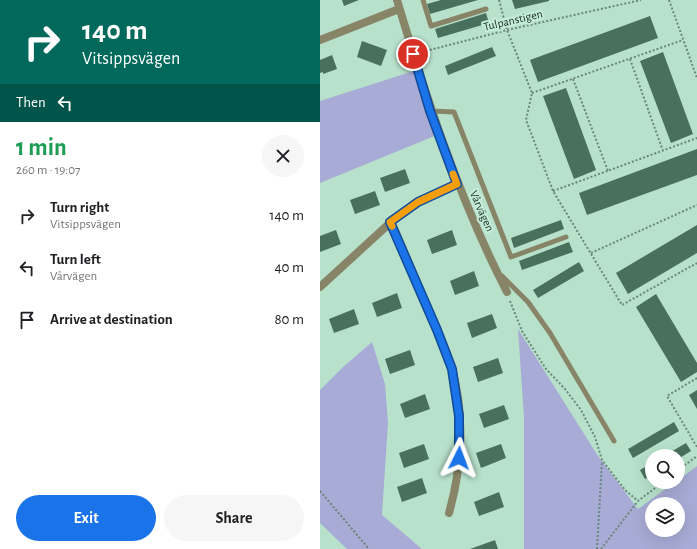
<!DOCTYPE html>
<html lang="en">
<head>
<meta charset="utf-8">
<style>
  :root { --surface:#fff; --page:#f6f6f6; --text:#202124; --muted:#757577; --accent:#1a73e8 }
  body { margin:0; font-family:"Alegreya Sans",sans-serif; background:var(--page); color:var(--text); height:100vh; display:flex; flex-direction:column; font-size:15px; white-space:nowrap }
  * { box-sizing:border-box; margin:0 }
  p { font-size:13px; color:var(--muted) }
  .icon { flex:none; width:22px; height:22px; fill:none; stroke:currentColor; stroke-width:2; stroke-linecap:round; stroke-linejoin:round }
  .map { position:relative; flex:1; overflow:hidden }
  .details { display:flex; flex-direction:column; background:var(--surface); width:320px }
  .details>* { flex:none }
  .hud { background:#00695c; color:#fff; overflow:hidden }
  .controls { position:absolute; left:325px; top:449px; display:grid; gap:8px }
  .controls a { display:grid; place-items:center; width:40px; height:40px; border-radius:50%; background:var(--surface); box-shadow:0 4px 16px #0002; font-size:20px }
  .pin { position:absolute; display:grid; place-items:center; width:34px; height:34px; color:#fff; margin:-17px; border:2px solid #fff; border-radius:50%; box-shadow:0 1px 4px #0007 }
  .me { position:absolute; width:44px; margin:-22px; rotate:3deg; stroke-linejoin:round; filter:drop-shadow(0 0 3px #0008) }
  .turn { display:flex; align-items:center; gap:14px; height:84px; padding:0 16px; font-size:18px }
  .turn .icon { width:52px; height:52px; stroke-width:2.5 }
  .turn b { display:block; font-size:28px; line-height:34px }
  .then { display:flex; align-items:center; height:38px; padding:0 16px; background:#0003; gap:8px; font-size:15px }
  .round { display:grid; place-items:center; flex:none; width:42px; height:42px; border-radius:21px; background:var(--page) }
  .summary { display:flex; align-items:center; justify-content:space-between; height:68px; padding:0 16px }
  h1 { font-size:24px; font-weight:700; line-height:30px; color:#1e9e55 }
  .action { display:flex; gap:8px; margin-top:auto; padding:8px 16px }
  .action a { flex:1; height:46px; border-radius:24px; background:var(--accent); color:#fff; font-size:16px; font-weight:700; line-height:46px; text-align:center }
  .action a+a { background:var(--page); color:var(--text) }
  ul { padding:0; list-style:none }
  li { display:flex; align-items:center; gap:12px; height:52px; padding:0 16px }
  li div { flex:1 }
  li b { display:block; font-size:15px }
  li em { font-style:normal }
  main { display:flex; flex:1; min-height:0 }
  .map>svg:first-child { display:block }
  .green { fill:#a8abd5; fill-rule:evenodd }
  .building { fill:#49705c }
  .lines { fill:none; stroke-linecap:round; stroke-linejoin:round }
  .path { stroke:#6a8778; stroke-width:2; stroke-dasharray:2 2; stroke-linecap:butt }
  .service { stroke:#888467; stroke-width:5 }
  .minor { stroke:#888467; stroke-width:8 }
  .route-casing { stroke:#114b97; stroke-width:10 }
  .route { stroke:#1a73e8; stroke-width:7 }
  .slow { stroke:#f59e0b; stroke-width:7 }
  .labels { text-anchor:middle; dominant-baseline:central; stroke-width:4; stroke-linejoin:round; paint-order:stroke }
  .street-label { font-size:12px; fill:#1f2f27; stroke:#c4eed8 }
</style>
</head>
<body>
<main>
<section class="details">
<div class="hud">
<div class="turn"><svg class="icon" aria-label="right" viewBox="0 0 24 24"><path d="M7 20v-9h11M14 6l5 5-5 5"/></svg><div><b>140 m</b>Vitsippsvägen</div></div>
<div class="then">Then<svg class="icon" aria-label="left" viewBox="0 0 24 24"><path d="M17 20v-9H6M10 6l-5 5 5 5"/></svg></div>
</div>
<div class="summary"><div><h1>1 min</h1><p>260 m · 19:07</p></div><a class="round"><svg class="icon" aria-label="close" viewBox="0 0 24 24"><path d="M6 6l12 12M18 6L6 18"/></svg></a></div>
<ul>
<li><svg class="icon" aria-label="right" viewBox="0 0 24 24"><path d="M7 20v-9h11M14 6l5 5-5 5"/></svg><div><b>Turn right</b><p>Vitsippsvägen</p></div><em>140 m</em></li>
<li><svg class="icon" aria-label="left" viewBox="0 0 24 24"><path d="M17 20v-9H6M10 6l-5 5 5 5"/></svg><div><b>Turn left</b><p>Vårvägen</p></div><em>40 m</em></li>
<li><svg class="icon" aria-label="arrive" viewBox="0 0 24 24"><path d="M6 21V4h12l-3 4 3 4H6"/></svg><div><b>Arrive at destination</b></div><em>80 m</em></li>
</ul>
<div class="action"><a>Exit</a><a>Share</a></div>
</section>
<div class="map">
<svg width="377" height="549" viewBox="0 0 377 549">
  <rect width="100%" height="100%" fill="#b7e1cb"/>
  <path class="green" d="M 97,70 L 117,135 L 0,183 L 0,101 Z
    M 198,329 L 278,456 L 318,509 L 355,482 L 358,482 L 358,480 L 377,466 L 377,549 L 204,549 L 204,418 ZM 332,504 L 358,504 L 358,530 L 332,530 Z
    M 52,342 L 65,384 L 68,423 L 62,515 L 102,549 L 27,549 L 0,523 L 0,390 L 22,368 Z"/>
  <path class="building" d="M 22,0 L 39,0 L 24,6 Z
    M 121,0 L 158,0 L 110,14 L 107,4 Z
    M 192,0 L 229,0 L 229,1 L 195,9 Z
    M 166,13 L 169,23 L 118,38 L 115,29 Z
    M 330,16 L 338,38 L 218,82 L 210,60 Z
    M 42,41 L 67,50 L 61,66 L 37,57 Z
    M 172,47 L 176,56 L 128,75 L 125,66 Z
    M 343,52 L 373,134 L 351,143 L 320,61 Z
    M 12,55 L 17,69 L 3,74 L 3,72 L 0,73 L 0,60 Z
    M 246,88 L 276,170 L 254,179 L 223,96 Z
    M 377,149 L 377,175 L 267,215 L 259,193 Z
    M 85,169 L 90,183 L 65,192 L 60,178 Z
    M 55,191 L 60,205 L 35,214 L 30,200 Z
    M 241,220 L 244,229 L 194,248 L 191,238 Z
    M 377,225 L 377,253 L 308,294 L 296,273 Z
    M 16,230 L 21,244 L 0,252 L 0,236 Z
    M 132,230 L 137,245 L 112,254 L 107,240 Z
    M 249,242 L 253,252 L 202,270 L 199,261 Z
    M 259,262 L 264,271 L 218,298 L 213,290 Z
    M 154,271 L 159,286 L 135,295 L 130,281 Z
    M 77,293 L 82,308 L 57,317 L 52,303 Z
    M 336,294 L 377,363 L 377,372 L 361,382 L 316,307 Z
    M 34,309 L 39,324 L 14,333 L 9,319 Z
    M 172,314 L 177,328 L 152,338 L 147,323 Z
    M 90,350 L 95,365 L 70,374 L 65,359 Z
    M 178,358 L 183,373 L 158,382 L 153,367 Z
    M 377,390 L 377,409 L 369,395 Z
    M 105,394 L 110,409 L 85,418 L 80,404 Z
    M 184,405 L 189,419 L 164,428 L 159,414 Z
    M 354,422 L 359,431 L 313,458 L 308,449 Z
    M 366,443 L 371,451 L 358,459 L 358,456 L 344,456 Z
    M 104,444 L 109,459 L 84,468 L 79,453 Z
    M 181,444 L 186,458 L 161,468 L 156,453 Z
    M 332,463 L 332,475 L 325,479 L 320,470 Z
    M 102,478 L 107,493 L 82,502 L 77,487 Z
    M 179,492 L 184,507 L 159,516 L 154,502 Z
    M 175,540 L 178,549 L 150,549 Z"/>
  <g class="lines">
    <path class="path" d="M 179,0 L 187,30 L 212,93 L 206,120 L 233,191 L 302,305 L 377,263
      M 349,0 L 377,78
      M 102,52 L 187,30 L 321,0
      M 310,59 L 343,151
      M 253,79 L 288,171
      M 212,93 L 363,40
      M 233,191 L 377,138
      M 271,253 L 377,205
      M 190,301 L 202,331 L 226,369 L 245,389 L 261,410 L 275,437 L 282,460 L 305,490 L 318,501
      M 377,378 L 347,396 L 377,447
      M 358,470 L 377,456
      M 0,491 L 49,549
      M 277,549 L 282,461
      M 281,549 L 318,501 L 343,482"/>
    <path class="service" d="M 103,0 L 111,26 L 166,9
      M 111,111 L 134,112 L 191,257 L 246,237
      M 182,276 L 208,302 L 230,333 L 294,441"/>
    <path class="minor" d="M 77,0 C 107,100 139,199 187,292
      M 0,40 L 79,9
      M 71,222 C 82,246 92,271 102,295 C 112,319 125,344 132,369 C 145,416 142,467 129,513
      M 0,287 L 71,222 L 97,202 L 137,184"/>
  </g>
  <g class="lines">
    <defs>
      <path id="route" d="M 93,54 L 110,111 L 137,184 L 98,202 L 70,222 L 117,330 L 132,369 L 139,416 L 139,458"/>
    </defs>
    <use href="#route" class="route-casing"/>
    <use href="#route" class="route"/>
    <path class="slow" d="M 72,226 L 70,222 L 98,202 L 137,184 L 133,174"/>
  </g>
  <g class="labels">
    <g class="street-label">
      <text transform="translate(193 20) rotate(-13)">Tulpanstigen</text>
      <text transform="translate(162 211) rotate(66)">Vårvägen</text>
    </g>
  </g>
</svg>
<div class="controls">
<a><svg class="icon" aria-label="search" viewBox="0 0 24 24"><circle cx="10" cy="10" r="6"/><path d="M15 15l6 6"/></svg></a>
<a><svg class="icon" aria-label="layers" viewBox="0 0 24 24"><path d="M12 4l9 5-9 5-9-5zM3 14l9 5 9-5"/></svg></a>
</div>
<div class="pin" style="left:93px;top:54px;background:#d93025"><svg class="icon" aria-label="arrive" viewBox="0 0 24 24"><path d="M6 21V4h12l-3 4 3 4H6"/></svg></div>
<svg class="me" style="left:139px;top:458px" viewBox="-20 -20 40 40"><path d="M0-17L14 15 0 8-14 15z" fill="#1a73e8" stroke="#fff" stroke-width="4"/></svg>
</div>
</main>
</body>
</html>
